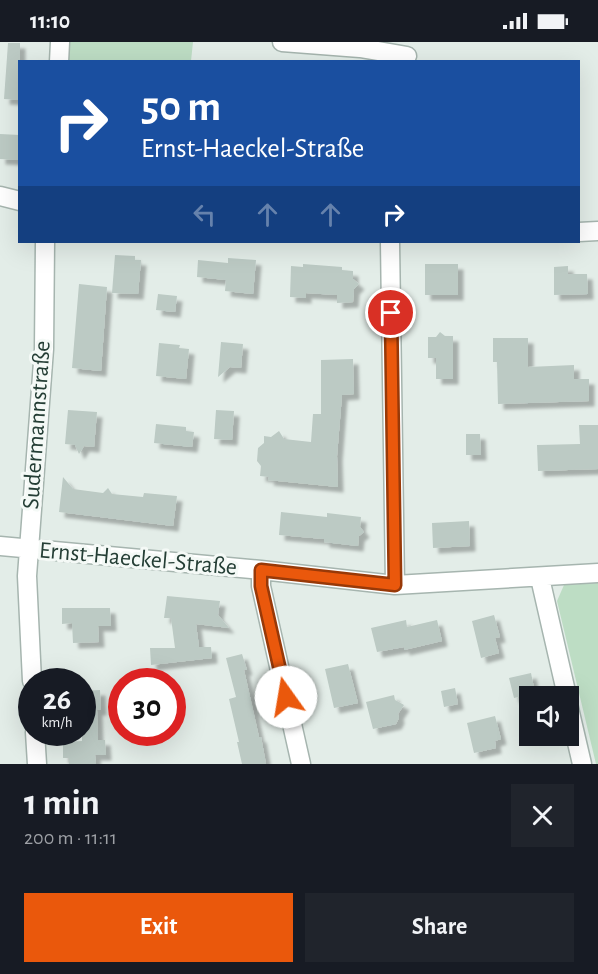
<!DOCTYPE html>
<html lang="en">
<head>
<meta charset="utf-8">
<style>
  :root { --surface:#171b24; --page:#20242c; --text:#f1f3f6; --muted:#9ea1a6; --accent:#ea580c }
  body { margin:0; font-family:"Alegreya Sans",sans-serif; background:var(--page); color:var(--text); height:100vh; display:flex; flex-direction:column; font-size:22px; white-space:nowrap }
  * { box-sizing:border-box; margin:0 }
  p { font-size:20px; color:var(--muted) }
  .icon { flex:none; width:33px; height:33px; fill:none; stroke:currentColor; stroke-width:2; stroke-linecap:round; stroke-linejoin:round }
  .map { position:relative; height:722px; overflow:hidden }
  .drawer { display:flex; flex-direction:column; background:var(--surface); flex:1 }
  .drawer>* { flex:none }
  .hud { position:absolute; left:18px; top:18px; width:562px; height:183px; border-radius:0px; box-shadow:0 6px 24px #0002; background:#1a4fa0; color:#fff; overflow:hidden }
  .controls { position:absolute; left:519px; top:644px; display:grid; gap:12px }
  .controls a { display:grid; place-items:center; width:60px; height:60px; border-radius:0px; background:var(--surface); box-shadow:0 6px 24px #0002; font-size:30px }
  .speed { position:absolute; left:18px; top:626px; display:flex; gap:12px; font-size:30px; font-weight:700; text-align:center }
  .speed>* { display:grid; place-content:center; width:78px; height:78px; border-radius:50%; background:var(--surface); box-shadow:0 6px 24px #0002; line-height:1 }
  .speed small { font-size:15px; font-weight:400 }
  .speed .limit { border:9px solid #d22; background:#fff; color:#111 }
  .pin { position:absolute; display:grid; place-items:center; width:51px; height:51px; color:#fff; margin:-26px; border:3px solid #fff; border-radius:50%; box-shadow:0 2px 6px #0007 }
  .me { position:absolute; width:66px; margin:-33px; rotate:347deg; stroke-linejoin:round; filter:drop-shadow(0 0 4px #0008) }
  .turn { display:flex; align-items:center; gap:21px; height:126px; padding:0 24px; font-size:27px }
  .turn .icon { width:78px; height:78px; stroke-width:2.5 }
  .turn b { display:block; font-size:42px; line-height:51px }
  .lanes { display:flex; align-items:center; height:57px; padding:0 24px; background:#0003; justify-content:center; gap:30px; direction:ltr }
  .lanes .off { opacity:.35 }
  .round { display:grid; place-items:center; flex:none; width:63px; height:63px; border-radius:0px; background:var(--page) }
  .summary { display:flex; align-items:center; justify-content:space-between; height:102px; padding:0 24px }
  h1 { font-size:36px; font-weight:600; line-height:45px }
  .cta { display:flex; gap:12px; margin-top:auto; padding:12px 24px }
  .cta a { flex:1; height:69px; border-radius:0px; background:var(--accent); color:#fff; font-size:24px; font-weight:600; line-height:69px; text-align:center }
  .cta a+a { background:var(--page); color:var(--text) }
  .status { display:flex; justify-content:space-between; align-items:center; height:42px; padding:0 30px; background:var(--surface); direction:ltr }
  .status svg { height:16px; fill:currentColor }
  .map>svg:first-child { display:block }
  .green { fill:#bdddc4 }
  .building { fill:#bccac4; filter:url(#shadow) }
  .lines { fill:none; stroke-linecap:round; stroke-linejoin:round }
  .minor-casing { stroke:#a6b5af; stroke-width:21 }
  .minor { stroke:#fff; stroke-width:18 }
  .route-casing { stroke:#983908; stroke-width:15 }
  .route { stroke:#ea580c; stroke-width:10 }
  .labels { text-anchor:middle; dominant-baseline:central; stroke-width:6; stroke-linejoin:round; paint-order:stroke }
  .street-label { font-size:24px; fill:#243e35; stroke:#f4f9f6 }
</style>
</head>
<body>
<div class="status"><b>11:10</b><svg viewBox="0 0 49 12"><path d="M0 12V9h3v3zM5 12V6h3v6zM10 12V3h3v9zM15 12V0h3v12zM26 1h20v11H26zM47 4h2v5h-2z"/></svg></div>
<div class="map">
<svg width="598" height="722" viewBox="0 0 598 722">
  <defs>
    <filter id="shadow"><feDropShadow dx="5.5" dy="5.5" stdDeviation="1.5" flood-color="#0004"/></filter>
  </defs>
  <rect width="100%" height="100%" fill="#e3ede8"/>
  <path class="green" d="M 68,0 L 193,0 L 191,19 L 66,20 Z
    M 598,541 L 598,722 L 596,722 L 557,559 L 564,543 Z"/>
  <path class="building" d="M 8,1 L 20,1 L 20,58 L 4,57 Z
    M 0,92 L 20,93 L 20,118 L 0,117 Z
    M 115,213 L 135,214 L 135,218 L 141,218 L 138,252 L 112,251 Z
    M 228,216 L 256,218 L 253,252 L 225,249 L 226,238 L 197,235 L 198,218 L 228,221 Z
    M 303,222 L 342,225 L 342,228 L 353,229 L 353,237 L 359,242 L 354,247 L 353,260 L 337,261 L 337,253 L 306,251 L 306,256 L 290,255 L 291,224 L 303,225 Z
    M 425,222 L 458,222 L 458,253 L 425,253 Z
    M 568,224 L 568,232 L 587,232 L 588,252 L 554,253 L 554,225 Z
    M 79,242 L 107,245 L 101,329 L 72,326 Z
    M 158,252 L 177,254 L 175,270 L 156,268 Z
    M 440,290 L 445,294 L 453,294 L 453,337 L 436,337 L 436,316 L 428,316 L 428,295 L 436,295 Z
    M 493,296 L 528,296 L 528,325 L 574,323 L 574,337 L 589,337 L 589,359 L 498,362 L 497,320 L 493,320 Z
    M 221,300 L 243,302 L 241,326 L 230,325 L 218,335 Z
    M 159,301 L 180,303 L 179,306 L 189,307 L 186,337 L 156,334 Z
    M 353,317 L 354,352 L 342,353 L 337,414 L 338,445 L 268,438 L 269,435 L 260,434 L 261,424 L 257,419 L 258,406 L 264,401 L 264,394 L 271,395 L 279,389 L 284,397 L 311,400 L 313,372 L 321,372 L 321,318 Z
    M 68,368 L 97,370 L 94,405 L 84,404 L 79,412 L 75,403 L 65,402 Z
    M 216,368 L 234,369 L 232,398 L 214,397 Z
    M 156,382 L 186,385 L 186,389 L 194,390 L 192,405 L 154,401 Z
    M 579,383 L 598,383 L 598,427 L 538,429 L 537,403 L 580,402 Z
    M 466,392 L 480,392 L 481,413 L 466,413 Z
    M 63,435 L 73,447 L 103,451 L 108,446 L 112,452 L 143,455 L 144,451 L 177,454 L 173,484 L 59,470 Z
    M 281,470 L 327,475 L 327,471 L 361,475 L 360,485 L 364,490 L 359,494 L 358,504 L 324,500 L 324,497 L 279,493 Z
    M 469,479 L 470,504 L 433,506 L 432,481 Z
    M 167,554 L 220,559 L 218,573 L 229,586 L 196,582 L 199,605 L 211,605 L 212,616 L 151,623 L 150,606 L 175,606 L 171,576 L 164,576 Z
    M 62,566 L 110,566 L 111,584 L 98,584 L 99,600 L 73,601 L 72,581 L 62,582 Z
    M 494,573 L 500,595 L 495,596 L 499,611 L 481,616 L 472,579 Z
    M 406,578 L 407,585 L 437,578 L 442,599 L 404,608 L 404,605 L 377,610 L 371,586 Z
    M 242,612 L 247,628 L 244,628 L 259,695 L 261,695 L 266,722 L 242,722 L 237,700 L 239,700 L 229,657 L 236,655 L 226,616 Z
    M 348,622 L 358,661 L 334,666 L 325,627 Z
    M 531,631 L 535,651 L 514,656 L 509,636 Z
    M 455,646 L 458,662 L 444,665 L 441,649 Z
    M 100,648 L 101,668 L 97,668 L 98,698 L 105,698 L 106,713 L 95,713 L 96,722 L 69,722 L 69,716 L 63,716 L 63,700 L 82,699 L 82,649 Z
    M 394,653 L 395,658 L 404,663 L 398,672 L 399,676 L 396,682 L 373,687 L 366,660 Z
    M 495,674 L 501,697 L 495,699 L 496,706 L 474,711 L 467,681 Z"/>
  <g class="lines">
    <defs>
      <path id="minor" d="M 282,0 L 360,6 L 407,14
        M 59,20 L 60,0
        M 0,154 L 20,159
        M 579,190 L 598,189
        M 390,200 L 395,543
        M 0,504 L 261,528 L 395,543 L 598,531
        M 261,528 L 261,544 L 301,722
        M 540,536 L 567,654
        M 32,639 L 27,534 L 44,307 L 45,200
        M 568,662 L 582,722
        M 35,690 L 37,722"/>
    </defs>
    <use href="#minor" class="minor-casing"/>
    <use href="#minor" class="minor"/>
  </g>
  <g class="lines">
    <defs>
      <path id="route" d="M 286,655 L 261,544 L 261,528 L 395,543 L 391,271"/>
    </defs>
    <use href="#route" class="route-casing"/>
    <use href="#route" class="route"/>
  </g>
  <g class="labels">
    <g class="street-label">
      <text transform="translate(37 383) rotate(-86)">Sudermannstraße</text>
      <text transform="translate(138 517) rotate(5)">Ernst-Haeckel-Straße</text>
    </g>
  </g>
</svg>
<div class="controls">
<a><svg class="icon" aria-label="sound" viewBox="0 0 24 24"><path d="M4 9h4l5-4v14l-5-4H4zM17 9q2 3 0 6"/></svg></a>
</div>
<div class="speed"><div>26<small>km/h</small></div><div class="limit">30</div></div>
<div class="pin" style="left:391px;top:271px;background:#d93025"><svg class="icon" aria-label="arrive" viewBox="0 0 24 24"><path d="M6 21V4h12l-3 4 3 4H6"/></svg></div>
<svg class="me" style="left:286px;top:655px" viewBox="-20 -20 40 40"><circle r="19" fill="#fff"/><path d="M0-13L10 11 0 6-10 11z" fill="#ea580c"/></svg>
<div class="hud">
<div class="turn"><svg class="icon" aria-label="right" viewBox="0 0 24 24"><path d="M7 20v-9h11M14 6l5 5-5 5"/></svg><div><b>50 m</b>Ernst-Haeckel-Straße</div></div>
<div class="lanes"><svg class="icon off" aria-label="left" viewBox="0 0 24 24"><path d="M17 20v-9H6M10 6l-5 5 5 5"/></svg><svg class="icon off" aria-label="ahead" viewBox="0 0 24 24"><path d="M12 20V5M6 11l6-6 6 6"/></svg><svg class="icon off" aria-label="ahead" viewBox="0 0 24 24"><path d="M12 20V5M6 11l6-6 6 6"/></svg><svg class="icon" aria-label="right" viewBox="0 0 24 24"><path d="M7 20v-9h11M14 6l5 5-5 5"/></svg></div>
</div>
</div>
<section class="drawer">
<div class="summary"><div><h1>1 min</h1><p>200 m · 11:11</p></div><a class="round"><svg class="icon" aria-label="close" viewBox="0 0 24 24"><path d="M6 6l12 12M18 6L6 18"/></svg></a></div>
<div class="cta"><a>Exit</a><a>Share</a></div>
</section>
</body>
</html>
